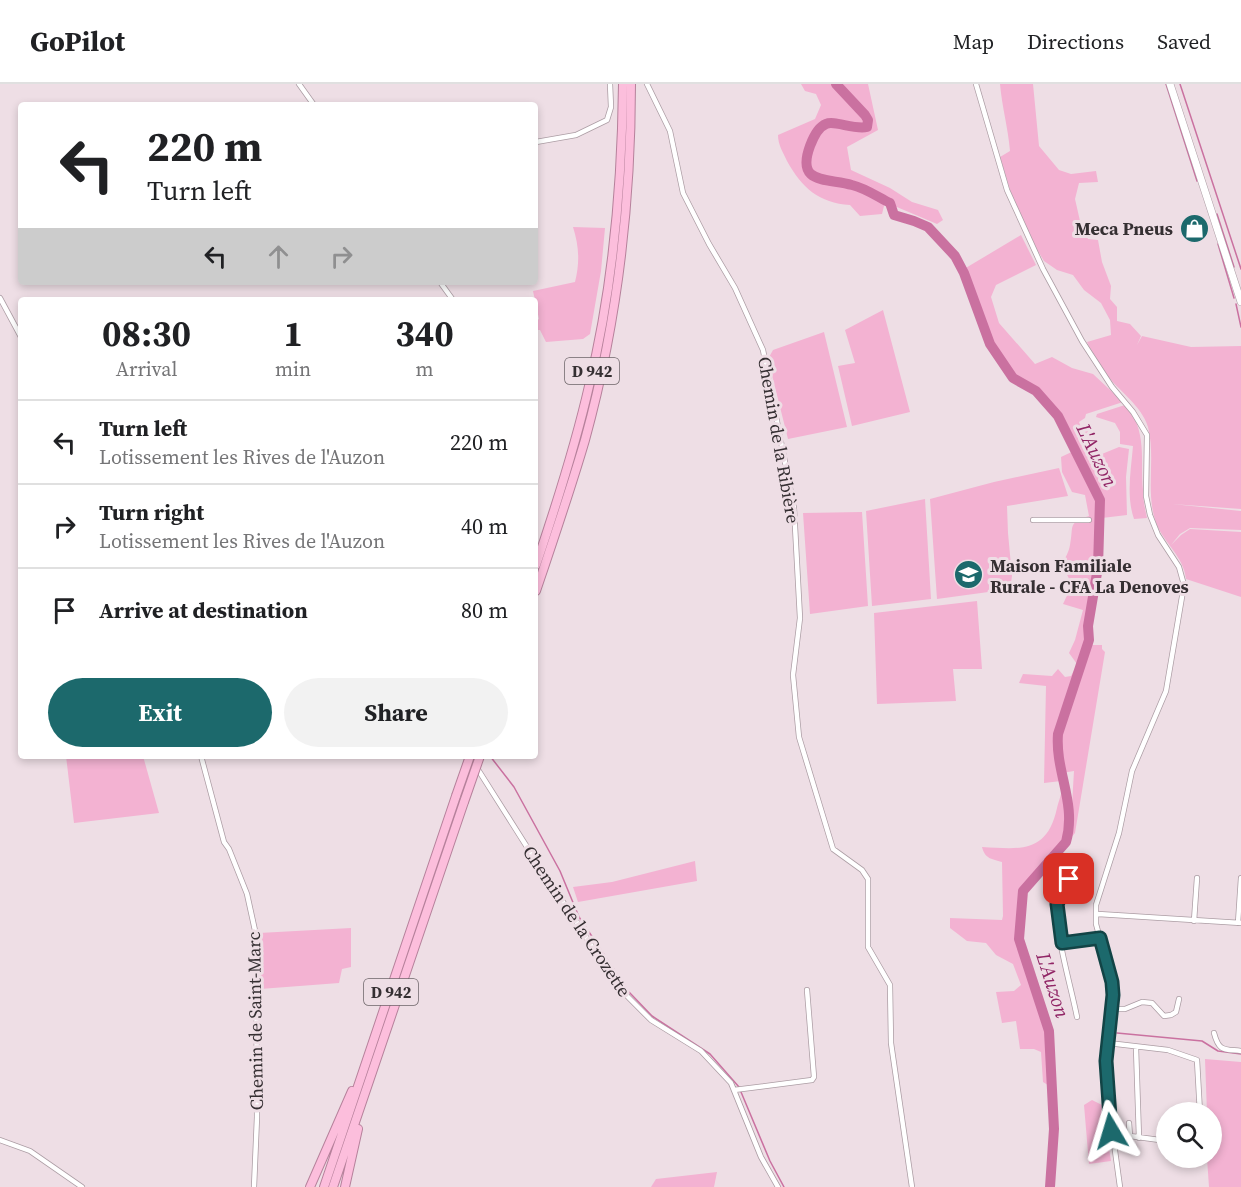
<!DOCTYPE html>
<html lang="en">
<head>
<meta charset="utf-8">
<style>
  :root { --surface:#fff; --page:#f2f2f2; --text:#202124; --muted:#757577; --line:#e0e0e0; --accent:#1c696c }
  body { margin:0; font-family:"Source Serif 4",serif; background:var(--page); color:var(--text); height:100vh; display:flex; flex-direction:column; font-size:22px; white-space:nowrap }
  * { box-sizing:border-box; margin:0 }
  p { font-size:20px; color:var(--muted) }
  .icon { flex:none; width:33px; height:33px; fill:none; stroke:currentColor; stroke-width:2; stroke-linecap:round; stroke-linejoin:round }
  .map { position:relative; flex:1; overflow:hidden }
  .side { position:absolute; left:18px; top:213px; width:520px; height:462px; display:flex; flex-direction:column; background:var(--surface); border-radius:6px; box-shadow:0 3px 9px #0003 }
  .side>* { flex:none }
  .banner { position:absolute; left:18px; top:18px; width:520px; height:183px; border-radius:6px; box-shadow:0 3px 9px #0003; background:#fff; color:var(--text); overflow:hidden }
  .controls { position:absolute; left:1156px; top:1018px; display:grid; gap:12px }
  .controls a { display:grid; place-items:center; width:66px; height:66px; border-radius:50%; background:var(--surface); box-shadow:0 3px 9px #0003; font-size:30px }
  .pin { position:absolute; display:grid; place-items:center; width:51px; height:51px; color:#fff; margin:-26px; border-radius:12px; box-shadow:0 3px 9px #0006 }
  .me { position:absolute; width:66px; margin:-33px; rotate:353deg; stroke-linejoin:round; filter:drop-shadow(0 0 4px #0008) }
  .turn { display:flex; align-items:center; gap:21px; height:126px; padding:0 30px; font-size:27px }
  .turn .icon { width:78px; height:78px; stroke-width:2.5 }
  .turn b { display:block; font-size:42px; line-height:51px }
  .lanes { display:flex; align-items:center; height:57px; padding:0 30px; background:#0003; justify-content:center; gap:30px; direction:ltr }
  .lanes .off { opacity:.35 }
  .eta { display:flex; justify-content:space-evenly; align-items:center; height:102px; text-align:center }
  .eta b { font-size:36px; font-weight:700; line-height:42px }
  .action { display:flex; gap:12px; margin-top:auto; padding:12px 30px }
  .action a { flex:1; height:69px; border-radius:36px; background:var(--accent); color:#fff; font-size:24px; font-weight:700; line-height:69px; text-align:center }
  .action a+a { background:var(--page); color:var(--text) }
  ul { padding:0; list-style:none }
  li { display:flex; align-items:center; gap:18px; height:84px; padding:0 30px; border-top:2px solid var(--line) }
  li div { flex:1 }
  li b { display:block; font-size:22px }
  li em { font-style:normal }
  header { display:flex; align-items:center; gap:36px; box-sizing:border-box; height:84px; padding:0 30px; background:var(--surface); border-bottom:2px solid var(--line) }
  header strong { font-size:28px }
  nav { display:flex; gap:33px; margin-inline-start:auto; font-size:21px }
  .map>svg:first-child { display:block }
  .green { fill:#f3b2d2 }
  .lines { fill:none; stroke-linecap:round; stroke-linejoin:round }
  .stream { stroke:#ca71a0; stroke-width:1.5 }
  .river { stroke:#ca71a0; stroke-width:10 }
  .minor-casing { stroke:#ac9da4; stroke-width:6 }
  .secondary-casing { stroke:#ac9da4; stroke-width:8 }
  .trunk-casing { stroke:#b6819b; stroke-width:10 }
  .minor { stroke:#fff; stroke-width:4.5 }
  .secondary { stroke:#fff; stroke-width:7 }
  .trunk { stroke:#fcbedc; stroke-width:8 }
  .trunk-bridge-casing { stroke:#b6819b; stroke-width:10; stroke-linecap:butt }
  .trunk-bridge { stroke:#fcbedc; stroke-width:8 }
  .route-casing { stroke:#124446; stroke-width:15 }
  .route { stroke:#1c696c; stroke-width:10 }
  .labels { text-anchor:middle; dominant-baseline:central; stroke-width:6; stroke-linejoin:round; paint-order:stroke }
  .shield { fill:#eedee5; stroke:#6c6468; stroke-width:1.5 }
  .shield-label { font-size:16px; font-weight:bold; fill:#352f32 }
  .poi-label { font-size:18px; font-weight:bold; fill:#352f32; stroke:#eedee5; text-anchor:end }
  .street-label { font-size:18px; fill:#352f32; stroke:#eedee5 }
  .water-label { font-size:20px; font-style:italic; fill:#912666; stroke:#eedee5 }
</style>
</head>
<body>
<header>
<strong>GoPilot</strong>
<nav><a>Map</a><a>Directions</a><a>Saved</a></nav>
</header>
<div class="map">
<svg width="1241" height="1103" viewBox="0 0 1241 1103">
  <rect width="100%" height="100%" fill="#eedee5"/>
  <path class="green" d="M 801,0 L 868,0 L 878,46 L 847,63 L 851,86 L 890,104 L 912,118 L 938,126 L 943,136 L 937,140 L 885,118 L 882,130 L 860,132 L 850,121 C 819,119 802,104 787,77 C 783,68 778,61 778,51 L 815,35 L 821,21 L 816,10 L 805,7 Z
    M 1000,0 L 1033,0 L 1039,62 L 1059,86 L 1071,90 L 1096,87 L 1098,98 L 1079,99 L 1075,115 L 1080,137 L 1088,155 L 1098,156 L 1102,178 L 1111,202 L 1110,215 L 1117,223 L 1117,237 L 1130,240 L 1141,252 L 1137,261 L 1142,252 L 1191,263 L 1241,262 L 1241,425 L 1172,420 L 1241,427 L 1241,446 L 1190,444 L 1180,450 L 1171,461 L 1181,451 L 1190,445 L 1241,448 L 1241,513 L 1186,495 C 1184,473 1164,459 1156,439 C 1145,407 1156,375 1148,343 C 1142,322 1118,306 1105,289 C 1098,280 1092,269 1087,258 L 1111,251 L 1110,236 L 1101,219 L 1084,206 L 1073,191 L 1057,186 L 1044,177 L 1033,159 L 1011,109 L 1000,73 L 1010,67 C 1008,44 1002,23 1000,0 Z
    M 573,143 L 605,144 L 601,187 L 590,250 L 583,255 L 546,258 L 540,246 L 536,246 L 536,237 L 539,235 L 533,207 L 575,198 C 580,178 579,162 573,143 Z
    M 1021,151 L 1036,181 L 996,201 L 991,213 L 999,239 L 1035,280 L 1052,273 L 1072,284 L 1093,290 L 1123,318 L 1086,330 L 1085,334 L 1079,338 L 1082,346 L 1087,345 L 1091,359 L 1102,370 L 1119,363 L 1129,365 L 1126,393 L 1127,431 L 1102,434 L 1100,479 L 1088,541 L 1092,549 L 1090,557 L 1093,561 L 1102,561 L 1102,565 L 1105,568 L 1075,749 L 1070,755 L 1074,687 L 1062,689 C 1067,713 1072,734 1065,757 L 1021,808 L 1017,855 L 1048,947 L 1051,1003 L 1043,998 L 1041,968 L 1034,965 L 1020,965 L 1016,937 L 1002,939 L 996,908 L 1014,907 L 1021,901 L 1013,880 L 996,871 L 986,859 L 967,857 L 950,844 L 950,834 L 1002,836 L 1003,832 L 1002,778 C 992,775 985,775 982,763 C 1020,765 1047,770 1057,724 C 1059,715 1064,706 1061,697 L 1044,699 L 1046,602 L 1019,599 L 1023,590 L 1052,592 L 1058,585 L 1065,593 L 1071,592 L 1077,580 L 1069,569 L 1075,556 L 1083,526 L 1063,520 L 1072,501 L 1062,480 C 1065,474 1069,468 1070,461 C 1074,442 1067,439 1089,432 L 1085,411 L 1072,408 L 1062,388 L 1061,373 L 1078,365 L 1061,330 L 1038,305 L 1015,293 L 993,258 L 964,185 Z
    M 883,226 L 910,328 L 852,342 L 838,282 L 855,279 L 845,246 Z
    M 824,248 L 847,343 L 788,355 L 768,275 L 773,266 Z
    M 1125,321 C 1148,346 1140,376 1143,406 C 1143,416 1145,425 1147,434 L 1134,435 C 1126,412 1131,386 1133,362 L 1120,360 L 1120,348 L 1115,339 L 1096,333 L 1097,330 Z
    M 1059,384 L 1068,412 L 1007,422 L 1008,449 L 1012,492 L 1011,499 L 1003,506 L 937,515 L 930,415 L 994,398 Z
    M 925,415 L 931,515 L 872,522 L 866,427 Z
    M 862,428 L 868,522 L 810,530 L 803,429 Z
    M 977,517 L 982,585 L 953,585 L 956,617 L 877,620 L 874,529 Z
    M 66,672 L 143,672 L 159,729 L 74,739 Z
    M 695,777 L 697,797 L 578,818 L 573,803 L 612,798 Z
    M 351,844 L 351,883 L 342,885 L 339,899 L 260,905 L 259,849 Z
    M 1205,975 L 1241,978 L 1241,1103 L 1209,1103 L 1207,1074 L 1212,1074 L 1212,1029 L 1207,1029 Z
    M 1092,1016 L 1102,1021 L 1111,1077 L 1089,1080 L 1084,1021 Z
    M 717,1088 L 714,1103 L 651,1103 L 656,1095 Z"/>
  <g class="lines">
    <path class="stream" d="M 1166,0 L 1197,97
      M 1180,0 L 1241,185
      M 1217,130 L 1234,183
      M 1218,160 L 1234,214
      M 1236,220 L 1241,243
      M 490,672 L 514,703 L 560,787 L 579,833 L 629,908 L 652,932 L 710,970 L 739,1003
      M 1117,949 L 1202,957 L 1218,967 L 1241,970
      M 741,1008 L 770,1077 L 784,1103"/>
    <path class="river" d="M 836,0 L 865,31 L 868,36 L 867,43 C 854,46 834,36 826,40 C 818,43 813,54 810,62 C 796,100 825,94 852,101 C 865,104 878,113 890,119 L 894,131 L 914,137 L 928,143 L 955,172 L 964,189 L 990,260 L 1013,294 L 1036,307 L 1058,332 L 1100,416 L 1098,483 L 1088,542 L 1089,556 L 1058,650 C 1055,688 1077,719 1066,758 L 1023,807 L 1019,855 L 1049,947 L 1054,1045 L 1050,1103"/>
    <defs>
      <path id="minor" d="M 299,0 L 314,21
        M 647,0 L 670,47 L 683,109 L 709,160 L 735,204 L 763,266 L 794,424 L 800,534 L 793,591 L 799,653 L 833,765 L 862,786 L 868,795 L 868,863 L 890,901 L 891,959 L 912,1103
        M 976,0 L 1007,106 L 1043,185 L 1082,257 L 1112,303 L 1133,328 L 1147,351 L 1146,412 L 1150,431 L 1158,451 L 1179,483 L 1184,501 L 1166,607 L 1132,687 L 1119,749 L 1096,821 L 1096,840 L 1112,898 L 1113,911 L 1106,977 L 1108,1016 L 1120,1103
        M 536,58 L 576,51 L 607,36 L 611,23 L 610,0
        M 440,198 L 453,216
        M 0,214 L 21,253
        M 1033,436 L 1089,436
        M 201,672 L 224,758 L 229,765 L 247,810 L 256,851 L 257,1033 L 254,1103
        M 477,684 L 546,793 L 578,840 L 600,876 L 628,913 L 651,936 L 701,967 L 731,999 L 761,1073 L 778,1103
        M 1069,795 C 1065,803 1058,811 1057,821 C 1055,850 1071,902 1077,933
        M 1098,830 L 1241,839
        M 1194,837 L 1197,794
        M 1238,839 L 1241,794
        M 1062,859 L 1100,854
        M 1112,925 L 1125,925 L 1142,918 L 1152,919 L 1164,932 L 1171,931 L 1176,928 L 1179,915
        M 1214,949 C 1219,968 1224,965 1241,967
        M 1108,959 L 1168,966 L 1197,976 L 1200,1029
        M 1136,964 L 1139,1054
        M 734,1006 L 812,996 L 814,993 L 807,906
        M 1129,1039 L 1130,1052
        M 1112,1054 L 1130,1052 L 1167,1057
        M 0,1056 L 30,1067 L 82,1103"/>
      <path id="secondary" d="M 1170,0 L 1241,218"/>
      <path id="trunk" d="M 536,481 C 556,422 575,363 589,302 C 613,204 622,101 623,0
        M 536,507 C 553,457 570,407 585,356 C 617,240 631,119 631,0
        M 310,1103 L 352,1007
        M 324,1103 L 456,712
        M 333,1103 L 464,718
        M 345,1103 L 358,1045"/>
    </defs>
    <use href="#minor" class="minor-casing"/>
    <use href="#secondary" class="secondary-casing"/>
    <use href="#trunk" class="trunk-casing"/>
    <use href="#minor" class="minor"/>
    <use href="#secondary" class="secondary"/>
    <use href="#trunk" class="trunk"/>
    <defs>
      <path id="trunk-bridge" d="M 456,712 L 470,672
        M 464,718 L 480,672"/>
    </defs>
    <use href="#trunk-bridge" class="trunk-bridge-casing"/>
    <use href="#trunk-bridge" class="trunk-bridge"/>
  </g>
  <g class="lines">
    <defs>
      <path id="route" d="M 1069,795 L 1057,820 L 1062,859 L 1100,854 L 1112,898 L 1113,911 L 1106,977 L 1111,1047"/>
    </defs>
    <use href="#route" class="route-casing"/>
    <use href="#route" class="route"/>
  </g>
  <defs>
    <symbol id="shop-disc" viewBox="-11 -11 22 22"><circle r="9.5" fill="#1c696c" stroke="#eedee5"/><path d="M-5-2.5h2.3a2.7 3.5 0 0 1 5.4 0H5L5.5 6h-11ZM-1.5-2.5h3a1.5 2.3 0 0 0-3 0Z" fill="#fff"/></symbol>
    <symbol id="school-disc" viewBox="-11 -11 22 22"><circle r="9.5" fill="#1c696c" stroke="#eedee5"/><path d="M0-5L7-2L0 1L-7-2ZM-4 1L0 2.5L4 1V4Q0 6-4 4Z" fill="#fff"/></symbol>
  </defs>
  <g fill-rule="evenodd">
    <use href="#shop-disc" x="1178" y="128" width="33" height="33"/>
    <use href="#school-disc" x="952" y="474" width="33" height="33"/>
  </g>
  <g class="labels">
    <g class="shield">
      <rect x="565" y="274" width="54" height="26" rx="4.5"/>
      <rect x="364" y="895" width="54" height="26" rx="4.5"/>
    </g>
    <g class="shield-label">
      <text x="592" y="287">D 942</text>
      <text x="391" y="908">D 942</text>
    </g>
    <g class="poi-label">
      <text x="1173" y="144">Meca Pneus</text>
      <text x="990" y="481" text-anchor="start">Maison Familiale<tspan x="990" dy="21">Rurale - CFA La Denoves</tspan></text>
    </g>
    <g class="street-label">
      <text transform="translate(779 356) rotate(80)">Chemin de la Ribière</text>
      <text transform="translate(577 837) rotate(56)">Chemin de la Crozette</text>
      <text transform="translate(255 937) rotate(-91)">Chemin de Saint-Marc</text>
    </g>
    <g class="water-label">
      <text transform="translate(1097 371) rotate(64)">L'Auzon</text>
      <text transform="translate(1053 901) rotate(72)">L'Auzon</text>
    </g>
  </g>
</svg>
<div class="controls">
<a><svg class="icon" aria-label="search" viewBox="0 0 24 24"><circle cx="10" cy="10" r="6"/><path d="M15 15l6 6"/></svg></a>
</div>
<div class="pin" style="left:1069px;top:795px;background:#d93025"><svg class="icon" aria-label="arrive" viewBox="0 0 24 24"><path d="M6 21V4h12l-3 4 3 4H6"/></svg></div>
<svg class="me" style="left:1111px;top:1047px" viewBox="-20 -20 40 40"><path d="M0-17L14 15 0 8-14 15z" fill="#1c696c" stroke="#fff" stroke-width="4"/></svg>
<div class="banner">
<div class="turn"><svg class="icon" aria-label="left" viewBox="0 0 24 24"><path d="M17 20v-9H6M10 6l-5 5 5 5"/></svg><div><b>220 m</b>Turn left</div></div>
<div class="lanes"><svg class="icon" aria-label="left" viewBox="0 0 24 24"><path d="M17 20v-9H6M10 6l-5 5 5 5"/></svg><svg class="icon off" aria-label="ahead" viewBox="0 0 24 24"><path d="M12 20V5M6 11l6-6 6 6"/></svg><svg class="icon off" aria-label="right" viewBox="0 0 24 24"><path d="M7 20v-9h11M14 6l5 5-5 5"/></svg></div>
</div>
<section class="side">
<div class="eta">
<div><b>08:30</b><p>Arrival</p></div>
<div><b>1</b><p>min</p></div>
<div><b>340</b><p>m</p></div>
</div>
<ul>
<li><svg class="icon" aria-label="left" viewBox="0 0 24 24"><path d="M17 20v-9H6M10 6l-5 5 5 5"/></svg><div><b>Turn left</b><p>Lotissement les Rives de l'Auzon</p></div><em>220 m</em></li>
<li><svg class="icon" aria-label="right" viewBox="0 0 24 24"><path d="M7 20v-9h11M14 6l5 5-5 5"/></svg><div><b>Turn right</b><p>Lotissement les Rives de l'Auzon</p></div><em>40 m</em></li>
<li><svg class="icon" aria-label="arrive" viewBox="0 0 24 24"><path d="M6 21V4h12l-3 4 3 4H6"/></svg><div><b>Arrive at destination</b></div><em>80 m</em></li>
</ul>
<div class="action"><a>Exit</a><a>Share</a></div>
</section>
</div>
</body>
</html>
